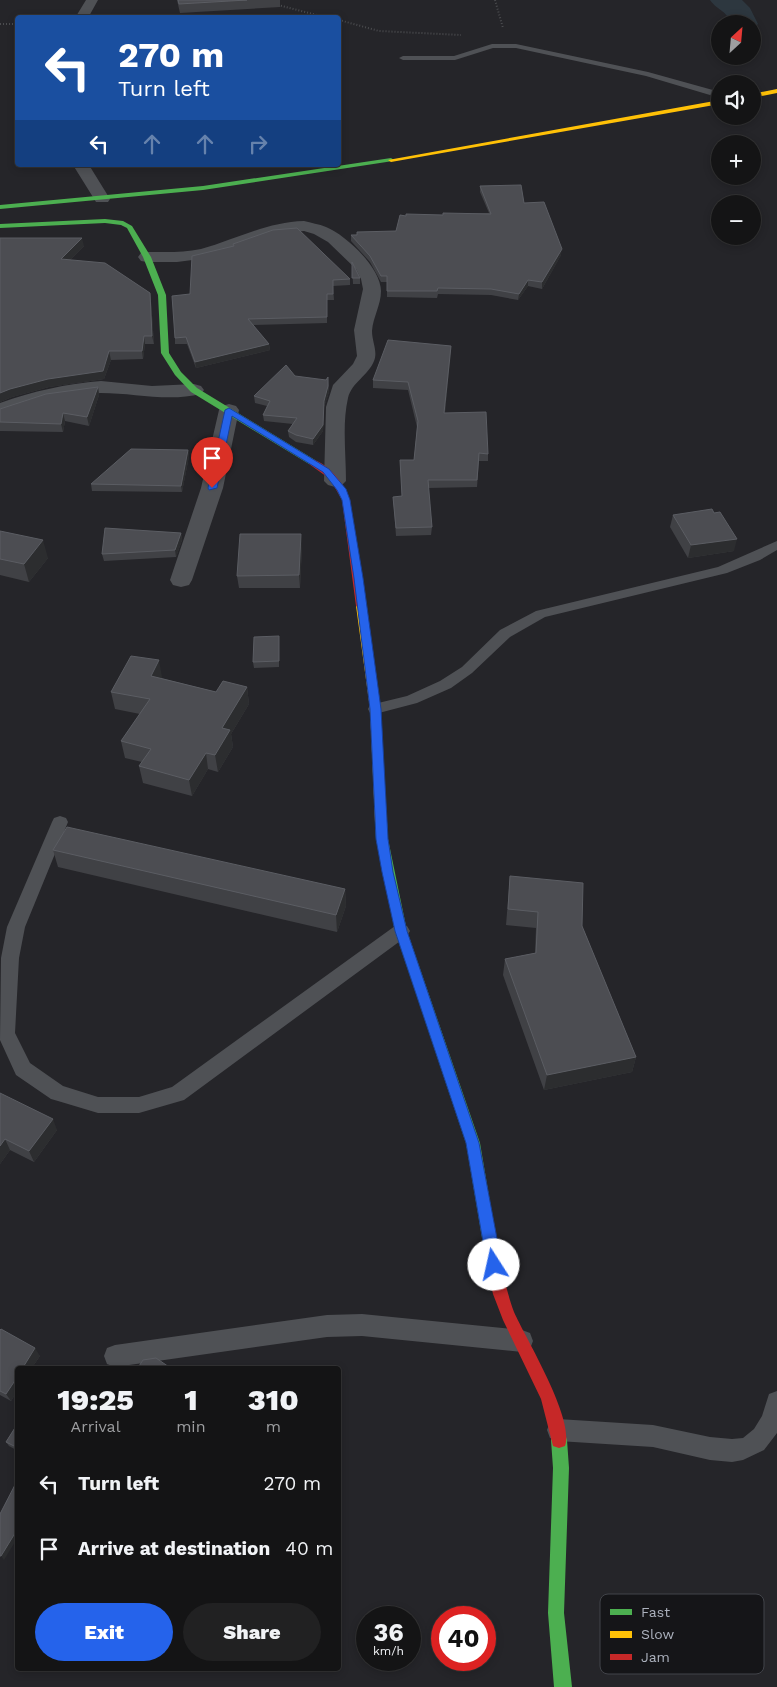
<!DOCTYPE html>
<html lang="en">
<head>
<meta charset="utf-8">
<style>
  :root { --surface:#141415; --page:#212122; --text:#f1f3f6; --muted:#9d9ea0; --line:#333334; --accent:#2563eb }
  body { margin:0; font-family:"Work Sans",sans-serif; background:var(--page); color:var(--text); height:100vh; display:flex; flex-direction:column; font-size:19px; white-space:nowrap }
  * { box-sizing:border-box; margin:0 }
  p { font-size:16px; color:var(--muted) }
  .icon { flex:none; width:28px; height:28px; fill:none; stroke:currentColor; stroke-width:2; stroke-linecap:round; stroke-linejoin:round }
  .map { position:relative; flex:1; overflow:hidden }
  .sheet { position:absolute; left:15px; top:1366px; width:326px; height:305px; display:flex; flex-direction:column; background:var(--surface); border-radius:5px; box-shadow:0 2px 8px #0003,0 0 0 1px var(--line) }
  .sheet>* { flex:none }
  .top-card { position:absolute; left:15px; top:15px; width:326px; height:152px; border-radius:5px; box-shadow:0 2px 8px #0003,0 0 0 1px var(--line); background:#1a4fa0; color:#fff; overflow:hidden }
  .needle { width:32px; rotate:26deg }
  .controls { position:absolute; left:711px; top:15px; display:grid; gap:10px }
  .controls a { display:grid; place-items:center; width:50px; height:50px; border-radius:50%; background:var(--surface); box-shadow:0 2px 8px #0003,0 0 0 1px var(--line); font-size:25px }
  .speed { position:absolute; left:356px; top:1606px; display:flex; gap:10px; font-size:25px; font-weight:700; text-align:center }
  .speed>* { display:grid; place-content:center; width:65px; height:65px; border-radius:50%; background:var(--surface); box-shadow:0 2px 8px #0003,0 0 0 1px var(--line); line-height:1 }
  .speed small { font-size:12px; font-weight:400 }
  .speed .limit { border:8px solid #d22; background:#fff; color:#111 }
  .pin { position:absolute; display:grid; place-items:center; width:42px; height:42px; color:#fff; margin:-51px -21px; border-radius:50% 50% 50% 0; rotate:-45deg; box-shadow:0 0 5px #0007 }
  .pin .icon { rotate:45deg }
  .me { position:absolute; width:55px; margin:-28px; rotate:350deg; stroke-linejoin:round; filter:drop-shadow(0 0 4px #0008) }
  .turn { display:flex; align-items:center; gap:18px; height:105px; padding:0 20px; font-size:22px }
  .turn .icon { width:65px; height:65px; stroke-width:2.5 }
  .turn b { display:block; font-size:35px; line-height:42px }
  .lanes { display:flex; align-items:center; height:48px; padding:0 20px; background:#0003; justify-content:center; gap:25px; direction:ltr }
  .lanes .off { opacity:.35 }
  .eta { display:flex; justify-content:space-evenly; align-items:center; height:85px; text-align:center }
  .eta b { font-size:30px; font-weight:800; line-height:35px }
  .cta { display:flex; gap:10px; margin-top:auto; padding:10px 20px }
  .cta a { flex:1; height:58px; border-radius:30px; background:var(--accent); color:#fff; font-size:20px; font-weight:800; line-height:58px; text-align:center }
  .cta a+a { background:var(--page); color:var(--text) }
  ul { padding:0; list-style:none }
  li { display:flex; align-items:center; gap:15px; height:65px; padding:0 20px }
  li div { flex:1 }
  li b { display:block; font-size:19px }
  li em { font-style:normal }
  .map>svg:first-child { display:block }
  .built { fill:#252529; fill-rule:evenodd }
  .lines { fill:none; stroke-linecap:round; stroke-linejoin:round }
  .river { fill:#2d373f; fill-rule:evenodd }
  .path { stroke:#4b4c4f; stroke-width:2; stroke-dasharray:1 2; stroke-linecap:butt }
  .lane { fill:#4f5155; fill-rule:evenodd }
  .street { fill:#4f5155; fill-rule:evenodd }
  .fast { fill:#4caf50; fill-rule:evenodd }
  .slow { fill:#ffc107; fill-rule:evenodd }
  .jam { fill:#c62828; fill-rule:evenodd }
  .wall { fill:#404145 }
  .shaded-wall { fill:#2c2d2f }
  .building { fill:#4c4d52; stroke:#5b5d63 }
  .route { fill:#2563eb; stroke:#184099 }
  .key { fill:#151518; stroke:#42444a; stroke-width:1 }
  .key-label { font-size:14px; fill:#acb1bd }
</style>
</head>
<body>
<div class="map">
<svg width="777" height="1687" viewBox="0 0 777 1687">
  <rect width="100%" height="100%" fill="#1b1b1c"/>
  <path class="built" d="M 0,0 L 777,0 L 777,1687 L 0,1687 ZM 18,18 L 339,18 L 339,165 L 18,165 ZM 720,24 L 752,24 L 752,56 L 720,56 ZM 720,84 L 752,84 L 752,116 L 720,116 ZM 720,144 L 752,144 L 752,176 L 720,176 ZM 720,204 L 752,204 L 752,236 L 720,236 ZM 18,1369 L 339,1369 L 339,1669 L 18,1669 ZM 368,1618 L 410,1618 L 410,1660 L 368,1660 ZM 442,1618 L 485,1618 L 485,1660 L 442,1660 Z"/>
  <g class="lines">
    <path class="river" d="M 710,0 L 742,0 L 750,8 L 758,24 L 752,30 L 752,24 L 732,24 C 724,8 718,11 710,0 Z"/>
    <path class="path" d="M 495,0 L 503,28
      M 278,5 L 328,18
      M 339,20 L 379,31 L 461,35
      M 0,24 L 18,24"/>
    <path class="lane" d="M 492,44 L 516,44 L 648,72 L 720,92 L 720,98 L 646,76 L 516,48 L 493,48 L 455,60 L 403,60 L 399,58 L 403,56 L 454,56 Z
      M 777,541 L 777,550 L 760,560 L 727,573 L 545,617 L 510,637 L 472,673 L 451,688 L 417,703 L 375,714 L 370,713 L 368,709 L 370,705 L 407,696 L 440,681 L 462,667 L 500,630 L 536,611 L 718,567 Z
      M 60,816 L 66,818 L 68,822 L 25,927 L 19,958 L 15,1033 L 30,1063 L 63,1086 L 98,1097 L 139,1097 L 172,1087 L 395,926 L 401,924 L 407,926 L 410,931 L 407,936 L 184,1100 L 139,1113 L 98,1113 L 58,1101 L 51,1099 L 16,1075 L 0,1040 L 1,958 L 7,927 L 52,822 L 54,818 Z
      M 362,1314 L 522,1330 L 530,1333 L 533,1341 L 530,1349 L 522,1352 L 362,1336 L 327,1337 L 115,1367 L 107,1364 L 104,1356 L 107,1348 L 115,1345 L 327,1315 Z
      M 777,1391 L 777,1433 L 764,1450 L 743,1460 L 732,1462 L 710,1460 L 653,1447 L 558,1441 L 550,1438 L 547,1430 L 550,1422 L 558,1419 L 653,1425 L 710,1437 L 732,1439 L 743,1438 L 754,1429 L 762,1416 L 769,1394 Z"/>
    <path class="street" d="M 86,0 L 98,0 L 88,18 L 75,18 Z
      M 73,165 L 89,165 L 110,199 L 108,202 L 96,202 Z
      M 304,221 C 311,223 319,224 326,227 C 346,235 381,268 381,291 C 381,305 373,317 372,331 C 372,342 378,351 374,361 C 368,376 352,382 348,398 C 342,424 346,454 346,481 L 342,485 L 335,487 L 328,485 L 324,481 L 326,407 L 333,385 L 353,364 L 357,356 L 354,330 L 363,289 L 361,279 L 356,269 L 328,242 L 314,234 L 304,231 L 274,234 L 200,259 L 177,262 L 147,262 L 141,261 L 138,257 L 141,253 L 147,252 C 165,252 183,253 201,249 C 236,239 267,222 304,221 Z
      M 101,381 L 152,386 L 194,384 L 201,386 L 204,390 L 201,394 C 168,402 134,393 101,393 C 81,393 60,397 40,402 C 27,406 14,413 0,416 L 0,403 C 33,391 66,384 101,381 Z
      M 229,404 L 236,406 L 239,410 L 223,488 L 192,580 L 189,585 L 181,587 L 173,585 L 170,580 L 201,488 L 219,410 L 222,406 Z"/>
    <path class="fast" d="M 391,158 L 394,160 L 393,161 L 203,190 L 0,209 L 0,205 L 203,186 Z
      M 105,219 L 123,221 L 132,226 L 151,257 L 166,295 L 169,353 L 181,372 L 197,388 L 315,460 L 315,464 L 309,464 L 191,392 L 175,375 L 161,353 L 158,295 L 143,257 L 127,228 L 121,225 L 105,223 L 0,228 L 0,224 Z
      M 381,818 L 387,822 L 388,839 L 407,931 L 480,1143 L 502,1273 L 500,1278 L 495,1280 L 490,1278 L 488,1273 L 466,1143 L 395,931 L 376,839 L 375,822 Z
      M 559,1432 L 565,1434 L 567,1440 L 569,1468 L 564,1613 L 572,1687 L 554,1687 L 548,1613 L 553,1468 L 551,1440 L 553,1434 Z"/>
    <path class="slow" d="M 777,89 L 777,93 L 752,98 L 752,94 Z
      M 720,100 L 720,104 L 391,162 L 388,160 Z
      M 361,603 L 366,606 L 380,709 L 387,822 L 381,826 L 375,822 L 370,709 L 356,606 Z"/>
    <path class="jam" d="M 312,459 C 330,465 344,483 350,500 L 366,606 L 364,608 L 358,608 L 356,606 L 342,500 L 330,479 L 309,464 L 309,460 Z
      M 495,1266 L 500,1268 C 506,1282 508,1297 514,1312 C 526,1339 575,1419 565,1446 L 559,1448 L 553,1446 L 541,1399 L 503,1320 L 493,1294 L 488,1273 L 490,1268 Z"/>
  </g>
  <path class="wall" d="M 177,0 L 280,0 L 280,7 L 180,13 Z
    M 480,186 L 524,203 L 561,255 L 542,289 L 528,286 L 518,300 L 491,295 L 438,294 L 437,298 L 387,297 L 387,282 L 381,282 L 370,262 L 351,241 L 351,235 L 396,231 L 443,215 L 489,213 L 480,192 Z
    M 0,238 L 84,246 L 70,260 L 150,293 L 151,301 L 154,344 L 145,344 L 143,359 L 111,360 L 104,379 L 49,387 L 12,397 L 0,402 Z
    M 233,244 L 350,279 L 350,285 L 333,286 L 334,300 L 327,300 L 327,323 L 253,325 L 269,344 L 270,350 L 196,368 L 187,344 L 175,344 L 175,338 L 190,294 L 233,246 Z
    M 352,262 L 360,278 L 360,284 L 353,284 Z
    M 451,346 L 445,413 L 488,454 L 488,461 L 479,461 L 477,487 L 428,488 L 432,527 L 431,535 L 396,536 L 393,497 L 402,496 L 400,460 L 414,460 L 417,427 L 408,390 L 373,388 L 373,380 Z
    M 328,377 L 329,392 L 324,407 L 323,431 L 313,445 L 296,442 L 289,437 L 288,431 L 293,424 L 264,421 L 263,415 L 267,406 L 255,403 L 254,396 L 326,380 Z
    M 98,387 L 99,395 L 89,426 L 65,421 L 63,432 L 0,431 L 0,409 Z
    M 188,450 L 189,456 L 182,492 L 92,491 L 91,484 Z
    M 673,515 L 734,551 L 688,558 L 670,527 Z
    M 0,531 L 48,558 L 29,582 L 0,575 Z
    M 181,533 L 182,540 L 176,557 L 104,561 L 102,554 Z
    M 302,546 L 300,588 L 239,588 L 237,576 Z
    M 279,636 L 279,667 L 254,668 L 253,662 Z
    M 162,677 L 161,678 L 216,692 L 247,687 L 249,704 L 231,734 L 233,747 L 218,772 L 208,769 L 192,796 L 143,783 L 139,766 L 142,762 L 125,758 L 121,741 L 140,714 L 115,709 L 111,692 Z
    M 53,850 L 345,889 L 346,906 L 337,932 L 58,867 Z
    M 510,876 L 582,926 L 636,1057 L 632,1072 L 544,1090 L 503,975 L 505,959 L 535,953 L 536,928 L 506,925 Z
    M 0,1093 L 57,1130 L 34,1162 L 10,1150 L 0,1164 Z
    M 0,1330 L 40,1356 L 31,1369 L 18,1369 L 18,1390 L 11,1401 L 0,1395 Z
    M 18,1423 L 18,1451 L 9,1446 L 6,1442 Z"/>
  <path class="shaded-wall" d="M 82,238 L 84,246 L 63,267 L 61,259 Z
    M 562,249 L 561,255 L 542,289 L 542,282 Z
    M 528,280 L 528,286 L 518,300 L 519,294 Z
    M 150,293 L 151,301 L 154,344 L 152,336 Z
    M 144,336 L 145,344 L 143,359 L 142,351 Z
    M 269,344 L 270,350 L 196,368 L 195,362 Z
    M 451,346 L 451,354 L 444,421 L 444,413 Z
    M 109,351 L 111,360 L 104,379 L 49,387 L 12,397 L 0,402 L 0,393 Z
    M 328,386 L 329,392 L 324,407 L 323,431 L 313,445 L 313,439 Z
    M 98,387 L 99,395 L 89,426 L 87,417 Z
    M 63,413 L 65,421 L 63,432 L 61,424 Z
    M 188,450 L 189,456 L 182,492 L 181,486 Z
    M 181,533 L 182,540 L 176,557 L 175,550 Z
    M 301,534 L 302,546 L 300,588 L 299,575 Z
    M 737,539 L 734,551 L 688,558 L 691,545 Z
    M 43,540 L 48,558 L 29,582 L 24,564 Z
    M 159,660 L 162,677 L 154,693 L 151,676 Z
    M 247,687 L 249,704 L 231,734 L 233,747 L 218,772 L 215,755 L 222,728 Z
    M 206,753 L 208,769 L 192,796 L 189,780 Z
    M 345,889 L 346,906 L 337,932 L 336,915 Z
    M 636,1057 L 632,1072 L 544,1090 L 547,1075 Z
    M 53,1119 L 57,1130 L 34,1162 L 29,1151 Z
    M 5,1139 L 10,1150 L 0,1164 L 0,1146 Z
    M 35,1348 L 40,1356 L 31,1369 L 22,1369 Z
    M 18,1376 L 18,1390 L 11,1401 L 6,1394 Z
    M 17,1530 L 18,1531 L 18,1537 L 4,1560 L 1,1556 Z"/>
  <path class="building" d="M 178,0 L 247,0 L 179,4 Z
    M 521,185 L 524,203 L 544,202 L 562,249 L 542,282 L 528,280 L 519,294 L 491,289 L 438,288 L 437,291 L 387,291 L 387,276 L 381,276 L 370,256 L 351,235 L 357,235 L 357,232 L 396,231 L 400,215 L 406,216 L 406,214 L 443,215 L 443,213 L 491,214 L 480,186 Z
    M 297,228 L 350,279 L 333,280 L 333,294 L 327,294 L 327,317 L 248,319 L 269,344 L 195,362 L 186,337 L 175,338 L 172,296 L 190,294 L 192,256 L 234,246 L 233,244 L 273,230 Z
    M 0,238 L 82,238 L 61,259 L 105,263 L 150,293 L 152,336 L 144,336 L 142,351 L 109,351 L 103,371 L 48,379 L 10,389 L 0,393 Z
    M 352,262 L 360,278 L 352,278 Z
    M 388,340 L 451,346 L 444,413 L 486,412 L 488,454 L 479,453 L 477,480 L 428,480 L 432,527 L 396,528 L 393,497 L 402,496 L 400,460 L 414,460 L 418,421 L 408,382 L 373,380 Z
    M 286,365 L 295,376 L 326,380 L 328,377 L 328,386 L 324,401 L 323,425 L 313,439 L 296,435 L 288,431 L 297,418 L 263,415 L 270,401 L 254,396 Z
    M 98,387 L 87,417 L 63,413 L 61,424 L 0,422 L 0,409 L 46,394 Z
    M 131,449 L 188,450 L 181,486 L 91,484 Z
    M 712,509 L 714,513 L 720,512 L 737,539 L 691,545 L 673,515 Z
    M 105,528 L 181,533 L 175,550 L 102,554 Z
    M 0,531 L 43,540 L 24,564 L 0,559 Z
    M 240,534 L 301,534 L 299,575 L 237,576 Z
    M 279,636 L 279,661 L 253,662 L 254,637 Z
    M 131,656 L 159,660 L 151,676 L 216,692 L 223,681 L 247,687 L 222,728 L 230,730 L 215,755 L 206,753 L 189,780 L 139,766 L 151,749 L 121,741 L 150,699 L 111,692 Z
    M 67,827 L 345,889 L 336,915 L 53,850 Z
    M 510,876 L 583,883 L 582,926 L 636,1057 L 547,1075 L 505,959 L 536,953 L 538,912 L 508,909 Z
    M 0,1093 L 53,1119 L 29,1151 L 5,1139 L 0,1146 Z
    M 1,1329 L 35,1348 L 22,1369 L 18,1369 L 18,1376 L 6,1394 L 0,1391 L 0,1330 Z
    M 156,1358 L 172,1369 L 137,1369 L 143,1360 Z
    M 18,1423 L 18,1448 L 6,1442 Z
    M 18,1479 L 18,1531 L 17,1530 L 1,1556 L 0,1556 L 0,1514 Z"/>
  <path class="route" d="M 229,408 L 329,469 L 346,489 L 350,500 L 363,578 L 381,709 L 388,839 L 393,872 L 407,931 L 479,1143 L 502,1265 L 499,1270 L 494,1272 L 489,1270 L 487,1265 L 466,1143 L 395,931 L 382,872 L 376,839 L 370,709 L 354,578 L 342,500 L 337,490 L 323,472 L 232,416 L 217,488 L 209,490 L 208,488 L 225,410 Z"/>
  <rect x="600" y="1594" width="164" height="80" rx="8" class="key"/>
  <rect x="610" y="1609" width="22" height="6" fill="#4caf50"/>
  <rect x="610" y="1631" width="22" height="7" fill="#ffc107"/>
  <rect x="610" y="1654" width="22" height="6" fill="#c62828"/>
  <g class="key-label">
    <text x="641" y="1617">Fast</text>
    <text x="641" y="1639">Slow</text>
    <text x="641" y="1662">Jam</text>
  </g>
</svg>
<div class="controls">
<a><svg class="needle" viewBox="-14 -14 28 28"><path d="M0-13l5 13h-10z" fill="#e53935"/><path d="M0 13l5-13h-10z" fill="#9d9ea0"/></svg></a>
<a><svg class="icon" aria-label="sound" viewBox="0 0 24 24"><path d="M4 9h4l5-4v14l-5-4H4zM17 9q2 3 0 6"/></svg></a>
<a>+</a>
<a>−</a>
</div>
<div class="speed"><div>36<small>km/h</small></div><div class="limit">40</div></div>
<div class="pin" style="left:212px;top:488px;background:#d93025"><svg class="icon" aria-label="arrive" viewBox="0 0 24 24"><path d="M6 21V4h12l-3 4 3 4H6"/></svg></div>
<svg class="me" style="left:494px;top:1265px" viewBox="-20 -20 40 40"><circle r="19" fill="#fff"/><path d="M0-13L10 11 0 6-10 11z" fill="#2563eb"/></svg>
<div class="top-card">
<div class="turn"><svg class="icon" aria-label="left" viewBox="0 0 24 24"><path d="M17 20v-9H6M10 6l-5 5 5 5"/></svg><div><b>270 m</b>Turn left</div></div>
<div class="lanes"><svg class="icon" aria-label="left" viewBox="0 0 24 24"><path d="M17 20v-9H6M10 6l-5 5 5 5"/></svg><svg class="icon off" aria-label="ahead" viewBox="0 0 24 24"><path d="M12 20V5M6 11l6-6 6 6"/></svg><svg class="icon off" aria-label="ahead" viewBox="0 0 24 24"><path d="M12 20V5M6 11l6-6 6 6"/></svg><svg class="icon off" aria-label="right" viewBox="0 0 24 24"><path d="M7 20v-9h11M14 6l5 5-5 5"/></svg></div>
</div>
<section class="sheet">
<div class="eta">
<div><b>19:25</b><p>Arrival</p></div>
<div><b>1</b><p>min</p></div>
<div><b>310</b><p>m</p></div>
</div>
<ul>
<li><svg class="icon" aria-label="left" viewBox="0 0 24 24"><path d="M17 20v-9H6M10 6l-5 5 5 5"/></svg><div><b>Turn left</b></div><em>270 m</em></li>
<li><svg class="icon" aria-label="arrive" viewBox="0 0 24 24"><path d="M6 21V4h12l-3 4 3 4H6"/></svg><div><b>Arrive at destination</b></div><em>40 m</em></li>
</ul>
<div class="cta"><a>Exit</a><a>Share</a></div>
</section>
</div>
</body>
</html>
